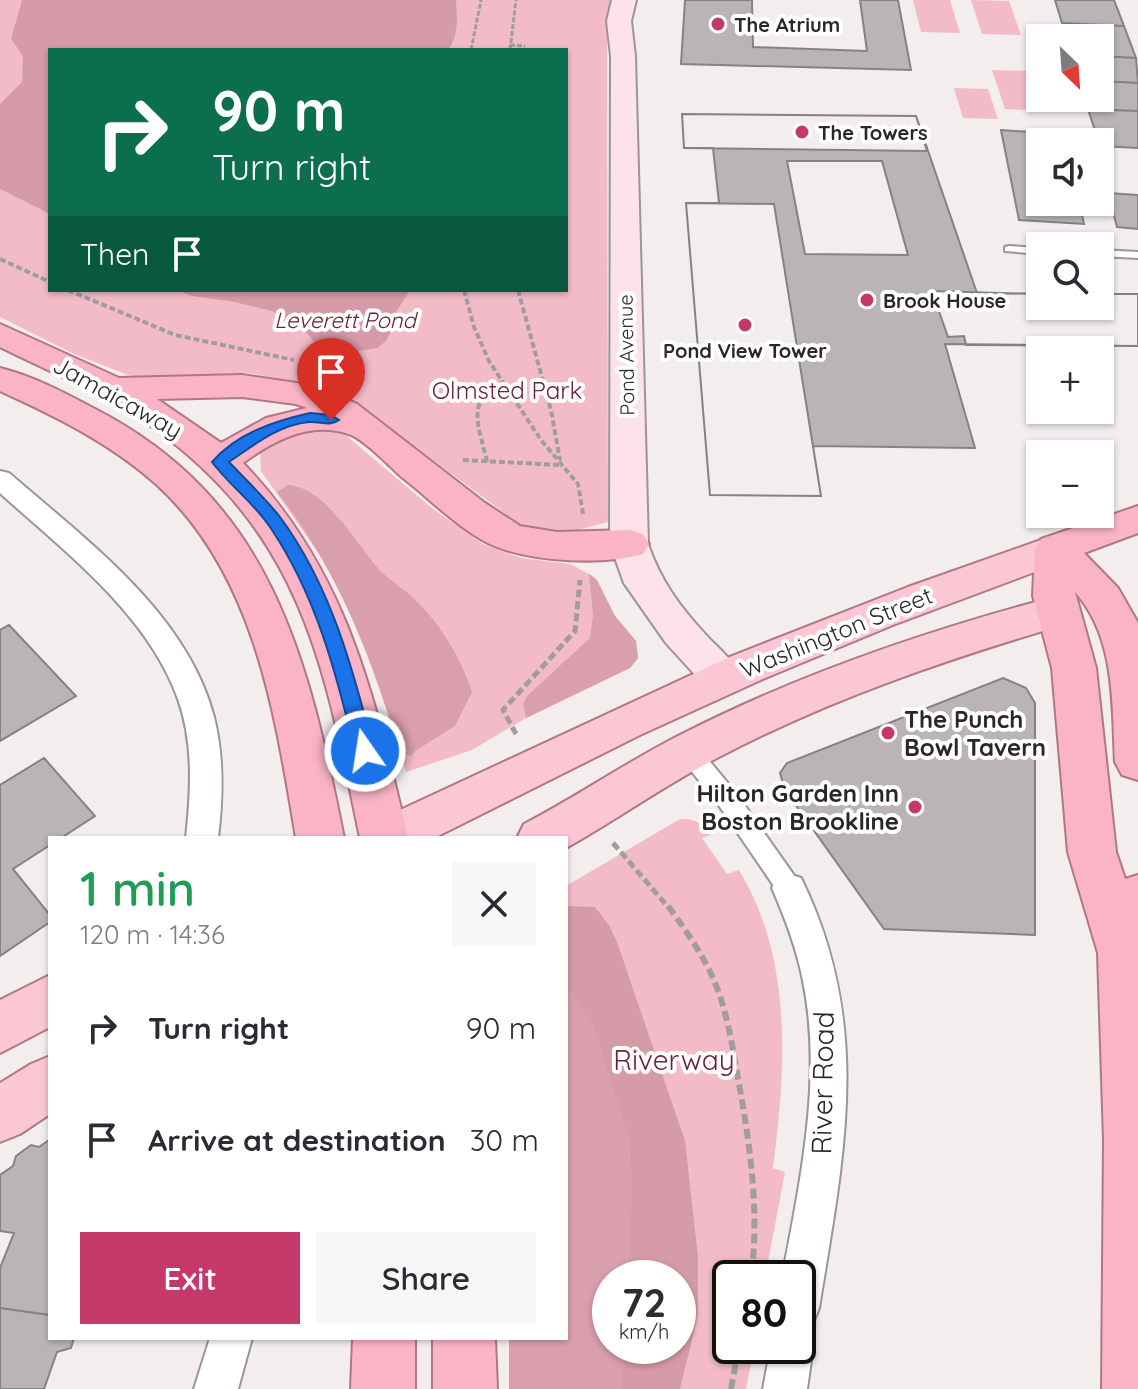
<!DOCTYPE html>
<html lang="en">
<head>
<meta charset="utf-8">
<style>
  :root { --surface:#fff; --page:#f7f7f7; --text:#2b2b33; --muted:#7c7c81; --accent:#c5386a }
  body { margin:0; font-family:Quicksand,sans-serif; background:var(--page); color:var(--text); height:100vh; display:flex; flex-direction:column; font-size:30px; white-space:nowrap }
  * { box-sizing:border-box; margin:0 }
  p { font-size:26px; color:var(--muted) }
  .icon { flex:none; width:44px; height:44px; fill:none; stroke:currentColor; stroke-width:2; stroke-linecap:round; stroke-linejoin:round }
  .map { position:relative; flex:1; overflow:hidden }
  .details { position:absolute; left:48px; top:836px; width:520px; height:504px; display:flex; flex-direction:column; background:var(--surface); border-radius:0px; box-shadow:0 2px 6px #0004 }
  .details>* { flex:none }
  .guide { position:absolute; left:48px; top:48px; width:520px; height:244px; border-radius:0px; box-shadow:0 2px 6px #0004; background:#0b6e4f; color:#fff; overflow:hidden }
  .needle { width:52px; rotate:155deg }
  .fabs { position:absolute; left:1026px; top:24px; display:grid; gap:16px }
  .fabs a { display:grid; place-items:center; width:88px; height:88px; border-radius:0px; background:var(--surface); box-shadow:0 2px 6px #0004; font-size:40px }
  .speed { position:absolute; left:592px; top:1260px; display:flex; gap:16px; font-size:40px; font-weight:700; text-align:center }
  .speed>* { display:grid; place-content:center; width:104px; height:104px; border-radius:50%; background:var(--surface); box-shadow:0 2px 6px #0004; line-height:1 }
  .speed small { font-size:20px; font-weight:400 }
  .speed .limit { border:4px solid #111; border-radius:12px; background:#fff; color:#111 }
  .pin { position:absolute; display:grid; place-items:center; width:68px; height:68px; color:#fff; margin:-82px -34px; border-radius:50% 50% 50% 0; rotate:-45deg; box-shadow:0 0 8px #0007 }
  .pin .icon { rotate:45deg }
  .me { position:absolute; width:88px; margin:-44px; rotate:347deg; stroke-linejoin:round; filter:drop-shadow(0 0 6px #0008) }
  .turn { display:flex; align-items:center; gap:28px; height:168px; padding:0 32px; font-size:36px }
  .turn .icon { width:104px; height:104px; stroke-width:2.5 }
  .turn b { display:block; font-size:56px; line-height:68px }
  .then { display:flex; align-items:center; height:76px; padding:0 32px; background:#0003; gap:16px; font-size:30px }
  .round { display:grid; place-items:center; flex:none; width:84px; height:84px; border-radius:0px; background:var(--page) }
  .overview { display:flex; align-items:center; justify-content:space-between; height:136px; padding:0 32px }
  h1 { font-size:48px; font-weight:600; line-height:60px; color:#1e9e55 }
  .cta { display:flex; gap:16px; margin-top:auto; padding:16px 32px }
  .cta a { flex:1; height:92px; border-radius:0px; background:var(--accent); color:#fff; font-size:32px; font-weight:600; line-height:92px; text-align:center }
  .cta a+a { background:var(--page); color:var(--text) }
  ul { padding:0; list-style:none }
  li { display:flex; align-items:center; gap:24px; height:112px; padding:0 32px }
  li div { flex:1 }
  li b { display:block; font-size:30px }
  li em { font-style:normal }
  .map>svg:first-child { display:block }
  .green { fill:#f3bbc8; fill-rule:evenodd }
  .forest { fill:#da9fac }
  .water { fill:#d59ba8 }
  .building { fill:#bab4b5; stroke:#868182; stroke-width:2; fill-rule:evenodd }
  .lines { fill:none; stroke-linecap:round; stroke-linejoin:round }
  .service-casing { stroke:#9b9596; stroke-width:4 }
  .pedestrian-casing { stroke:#9b9596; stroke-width:4 }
  .minor-casing { stroke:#9b9596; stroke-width:4 }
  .secondary-casing { stroke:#9b9596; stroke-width:4 }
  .primary-casing { stroke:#b07785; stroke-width:4 }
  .trunk-casing { stroke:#b07785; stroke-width:4 }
  .path-far3 { stroke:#a19d9e; stroke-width:3; stroke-dasharray:5 2; stroke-linecap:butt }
  .path-far2 { stroke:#a19d9e; stroke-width:4; stroke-dasharray:6 3; stroke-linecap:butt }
  .path-far1 { stroke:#a19d9e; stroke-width:5; stroke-dasharray:8 4; stroke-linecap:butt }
  .path { stroke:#a19d9e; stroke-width:6; stroke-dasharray:10 5; stroke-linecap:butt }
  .service { fill:#fff; fill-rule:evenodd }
  .pedestrian { fill:#fff; fill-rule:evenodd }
  .minor { fill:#fff; fill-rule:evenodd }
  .secondary { fill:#fde3e9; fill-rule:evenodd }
  .primary { fill:#fbc7d4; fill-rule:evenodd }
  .trunk { fill:#fab4c6; fill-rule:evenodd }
  .route { fill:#1a73e8; stroke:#114b97; stroke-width:2 }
  .poi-dot { fill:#c5386a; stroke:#fff; stroke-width:3 }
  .labels { text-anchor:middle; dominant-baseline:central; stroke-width:8; stroke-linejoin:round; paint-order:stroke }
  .far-poi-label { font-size:20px; font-weight:bold; fill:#292727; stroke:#fff; text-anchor:start }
  .far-street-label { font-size:20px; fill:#292727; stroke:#fff }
  .far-water-label { font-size:22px; font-style:italic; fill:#672137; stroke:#fff }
  .park-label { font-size:24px; fill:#6a243a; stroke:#fff }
  .street-label { font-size:24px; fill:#292727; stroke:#fff }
  .poi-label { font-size:24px; font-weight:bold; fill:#292727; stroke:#fff; text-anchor:start }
  .near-park-label { font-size:28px; fill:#6a243a; stroke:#fff }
  .near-street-label { font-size:28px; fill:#292727; stroke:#fff }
</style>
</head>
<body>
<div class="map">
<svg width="1138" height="1389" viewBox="0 0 1138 1389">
  <rect width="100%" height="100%" fill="#f3edee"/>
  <path class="green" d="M 0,0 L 613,0 L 607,35 L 608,522 L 562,534 L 518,523 L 338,390 L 249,373 L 133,377 L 74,354 L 0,317 ZM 50,50 L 566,50 L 566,290 L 50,290 Z
    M 913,0 L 950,0 L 960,33 L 921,32 Z
    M 971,0 L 1009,1 L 1021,35 L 982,34 Z
    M 992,70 L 1033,71 L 1040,98 L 1047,111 L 1005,109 Z
    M 954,88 L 988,89 L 998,119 L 963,118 Z
    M 326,429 L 342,432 L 433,509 L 483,544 L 521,558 L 570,564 L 593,576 L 615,616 L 636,641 L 638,658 L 630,668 L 526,718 L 472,750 L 406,772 L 374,666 L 349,609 L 322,558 L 261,471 L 260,453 C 280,437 301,432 326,429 Z
    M 680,819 C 694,818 703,823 712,834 L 702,838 L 727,874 L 739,870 C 793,958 786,1069 773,1168 L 785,1172 L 765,1278 L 730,1278 L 730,1346 L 754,1346 L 746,1389 L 509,1389 L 509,1338 L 566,1338 L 566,886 ZM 610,1278 L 678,1278 L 678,1346 L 610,1346 Z"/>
  <path class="forest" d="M 288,485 C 323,486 355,541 376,566 C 385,577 398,585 409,594 C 439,621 459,654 472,692 L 455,726 L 415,751 L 412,756 L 400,752 C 370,654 340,574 277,492 Z
    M 589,574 L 597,580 L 615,616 L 636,641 L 638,658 L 630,668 L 526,718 L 523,704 L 528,695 L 590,638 L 593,615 Z
    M 566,985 L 592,1025 L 629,1139 L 631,1194 L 627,1278 L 610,1278 L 610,1346 L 624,1346 L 623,1383 L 622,1389 L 509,1389 L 509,1338 L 566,1338 Z"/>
  <path class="water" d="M 22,0 L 456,0 C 457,17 459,36 448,50 L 50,50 L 50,214 L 0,189 L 0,104 L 22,82 L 23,56 L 11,39 Z
    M 176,290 L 410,290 L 393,317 L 392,329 L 386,341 L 377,348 L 353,352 L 317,345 L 296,321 L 271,311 L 230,301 L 192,296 Z
    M 566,906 L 595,907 L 609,925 L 617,942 L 685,1141 L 698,1257 L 698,1315 L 680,1389 L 622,1389 L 624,1346 L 678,1346 L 678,1278 L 627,1278 L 631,1194 L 629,1139 L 592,1025 L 566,985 Z"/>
  <path class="building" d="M 685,0 L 752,0 L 753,47 L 867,51 L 860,0 L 898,0 L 911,70 L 681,64 Z
    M 1055,0 L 1114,0 L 1124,26 L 1062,23 Z
    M 1062,23 L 1124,26 L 1136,58 L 1100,56 L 1100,38 L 1067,38 Z
    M 1100,56 L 1136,58 L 1138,83 L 1100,81 Z
    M 1100,81 L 1138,83 L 1138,111 L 1088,109 L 1085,98 L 1100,98 Z
    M 1088,109 L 1138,111 L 1138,148 L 1100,146 Z
    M 682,114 L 916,116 L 977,293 L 1040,294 L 1040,306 L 1100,306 L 1100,294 L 1138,294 L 1138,346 L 945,344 L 975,448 L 813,446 L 821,496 L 710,495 L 686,203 L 719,203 L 713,148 L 684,148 ZM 787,161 L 882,161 L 908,255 L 805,254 Z
    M 682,114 L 916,116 L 927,151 L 684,148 Z
    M 1001,130 L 1061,134 L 1063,142 L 1040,142 L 1040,202 L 1079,202 L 1084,224 L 1019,220 Z
    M 1108,193 L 1138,195 L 1138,229 L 1117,227 Z
    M 686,203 L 774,204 L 821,496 L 710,495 Z
    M 932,291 L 1040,294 L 1040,306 L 1100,306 L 1100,294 L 1138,294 L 1138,346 L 966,345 L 964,336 L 948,337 Z
    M 9,625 L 76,696 L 0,741 L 0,630 Z
    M 1003,678 L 1026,688 L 1035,703 L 1035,935 L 884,929 L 785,790 L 780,773 L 787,763 Z
    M 44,758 L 95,816 L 61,838 L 50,838 L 50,845 L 13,869 L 50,915 L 50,922 L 0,956 L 0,785 Z
    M 50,1134 L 50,1315 L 0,1308 L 0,1268 L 14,1233 L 0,1231 L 0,1175 L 13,1166 L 16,1156 L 31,1145 L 39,1147 L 49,1140 Z
    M 0,1308 L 50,1315 L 50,1338 L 74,1338 L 71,1348 L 57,1352 L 44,1389 L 0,1389 Z"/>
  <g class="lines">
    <defs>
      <path id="service" d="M 1009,246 L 1040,248 L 1040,254 L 1005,251 L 1005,247 Z
        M 1100,250 L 1138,252 L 1138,258 L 1100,256 Z"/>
      <path id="pedestrian" d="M 689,743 L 697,746 L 736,793 L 798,881 L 801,888 L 798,895 L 789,899 L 780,895 L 720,807 L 681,758 L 678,752 L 681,746 Z"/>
      <path id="minor" d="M 0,471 L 9,473 C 86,540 187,613 214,717 C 224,757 223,797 218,838 L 186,838 C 191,792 194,744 178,699 C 148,614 64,551 0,493 Z
        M 789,874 L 801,878 C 873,1025 844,1154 819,1308 L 813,1323 L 800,1328 L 807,1331 L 813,1346 L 807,1389 L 763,1389 L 771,1346 L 798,1346 L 798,1278 L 782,1278 C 800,1182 823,1078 803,981 C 797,949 785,918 772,888 L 777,878 Z
        M 210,1338 L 252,1338 L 238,1389 L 194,1389 Z"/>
      <path id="secondary" d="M 612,0 L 636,0 L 631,21 L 635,56 L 648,544 C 660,580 680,607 706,635 C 719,649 734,661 744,678 L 738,689 L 723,694 L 708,689 L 666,643 L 624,583 L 610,544 L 611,56 L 607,21 Z"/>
      <path id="primary" d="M 1055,535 L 1069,539 L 1075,549 L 1069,559 L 893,625 L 763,679 L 640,735 L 434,838 L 363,838 L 370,824 L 732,656 L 908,587 Z
        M 1058,596 L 1073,600 L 1079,611 L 1073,622 C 950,658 832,698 719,757 C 666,784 618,819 566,848 L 566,838 L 517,838 L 524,824 C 578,796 628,761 682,734 C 802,673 929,630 1058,596 Z
        M 50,975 L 50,1027 L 0,1053 L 0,1000 Z
        M 50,1056 L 50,1114 L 20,1134 L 0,1142 L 0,1083 L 31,1064 Z"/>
      <path id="trunk" d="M 0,324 L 119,378 L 242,375 L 317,386 L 357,404 L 485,503 L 520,526 L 557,532 L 629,530 L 643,534 L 649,544 L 643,554 C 604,565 536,562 497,547 C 465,535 430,499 403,478 C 390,467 366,441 351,435 C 312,420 274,440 243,463 C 348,572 374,696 408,838 L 360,838 C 325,669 304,537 155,429 C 108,395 52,373 0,347 ZM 242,397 L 296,404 L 307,408 L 266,418 L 221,443 L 157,399 Z
        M 0,368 C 33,376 65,393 95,409 C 272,500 308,658 344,838 L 296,838 C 275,713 255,574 156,484 C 110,443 55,416 0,391 Z
        M 1138,506 L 1138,533 L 1084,553 L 1118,588 L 1138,623 L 1138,780 L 1122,775 L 1115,762 C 1112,704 1116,638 1075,592 L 1096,668 L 1116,852 L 1125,879 L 1138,875 L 1138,1389 L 1102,1389 L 1104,1140 L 1098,953 L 1068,852 L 1052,668 L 1033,596 L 1035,549 L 1041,539 Z
        M 353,1338 L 415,1338 L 415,1389 L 351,1389 Z
        M 433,1338 L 495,1338 L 497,1389 L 433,1389 Z"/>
    </defs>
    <use href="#service" class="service-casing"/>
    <use href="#pedestrian" class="pedestrian-casing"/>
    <use href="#minor" class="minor-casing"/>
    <use href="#secondary" class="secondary-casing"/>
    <use href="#primary" class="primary-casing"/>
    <use href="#trunk" class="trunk-casing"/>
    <path class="path-far3" d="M 510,45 L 525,46
      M 471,50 L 481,0
      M 510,50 L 516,0"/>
    <path class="path-far2" d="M 0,259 L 50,282
      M 68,290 L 175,335 L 294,360
      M 464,290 L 474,327 L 489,361 L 541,440 L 578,484 L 583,514
      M 518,290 L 551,410 L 560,460
      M 463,460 L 560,465
      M 487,462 C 480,429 464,401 501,382"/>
    <path class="path-far1" d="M 516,734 L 503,710 L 575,631 L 580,580
      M 613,843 L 669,908"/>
    <path class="path" d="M 668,906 C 685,929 701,952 713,978 C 727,1010 732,1044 738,1078 C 750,1145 760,1211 751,1278
      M 731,1389 L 739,1346"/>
    <use href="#service" class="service"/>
    <use href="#pedestrian" class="pedestrian"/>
    <use href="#minor" class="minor"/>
    <use href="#secondary" class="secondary"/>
    <use href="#primary" class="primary"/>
    <use href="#trunk" class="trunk"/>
  </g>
  <path class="route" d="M 310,413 L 331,415 L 339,420 C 330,427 320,421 309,422 C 278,425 254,445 229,462 C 246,480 265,498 280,517 C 331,586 353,669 374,751 L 371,756 L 358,756 L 355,751 C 336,672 316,595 270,527 C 254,503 229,485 212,462 C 237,433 275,421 310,413 Z"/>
  <g class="poi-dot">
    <circle cx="718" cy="24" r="8"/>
    <circle cx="802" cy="132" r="8"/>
    <circle cx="867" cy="300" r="8"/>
    <circle cx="745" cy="325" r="8"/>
    <circle cx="888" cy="733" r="8"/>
    <circle cx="915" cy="807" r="8"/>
  </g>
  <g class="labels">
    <g class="far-poi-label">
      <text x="734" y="24">The Atrium</text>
      <text x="818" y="132">The Towers</text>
      <text x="883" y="300">Brook House</text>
      <text x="745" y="350" text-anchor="middle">Pond View Tower</text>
    </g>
    <g class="far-street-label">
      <text transform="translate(626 355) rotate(-91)">Pond Avenue</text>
    </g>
    <g class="far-water-label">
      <text x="345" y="320">Leverett Pond</text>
    </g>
    <g class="park-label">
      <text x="507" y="390">Olmsted Park</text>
    </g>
    <g class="street-label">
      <text transform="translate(118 397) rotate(29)">Jamaicaway</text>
      <text transform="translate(836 632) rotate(-22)">Washington Street</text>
    </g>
    <g class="poi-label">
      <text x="904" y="719">The Punch<tspan x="904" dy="28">Bowl Tavern</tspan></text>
      <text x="899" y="793" text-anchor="end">Hilton Garden Inn<tspan x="899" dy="28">Boston Brookline</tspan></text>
    </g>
    <g class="near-park-label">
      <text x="674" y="1059">Riverway</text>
    </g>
    <g class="near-street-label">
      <text transform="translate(822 1083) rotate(-89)">River Road</text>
    </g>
  </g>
</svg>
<div class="fabs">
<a><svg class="needle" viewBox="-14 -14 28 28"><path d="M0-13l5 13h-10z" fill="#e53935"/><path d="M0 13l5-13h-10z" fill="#7c7c81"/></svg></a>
<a><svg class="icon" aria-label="sound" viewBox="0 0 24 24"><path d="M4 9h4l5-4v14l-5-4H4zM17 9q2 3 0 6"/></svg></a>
<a><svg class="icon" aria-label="search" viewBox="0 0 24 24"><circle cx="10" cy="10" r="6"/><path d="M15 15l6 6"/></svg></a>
<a>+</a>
<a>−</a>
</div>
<div class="speed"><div>72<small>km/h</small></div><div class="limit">80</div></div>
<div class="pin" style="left:331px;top:420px;background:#d93025"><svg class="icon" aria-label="arrive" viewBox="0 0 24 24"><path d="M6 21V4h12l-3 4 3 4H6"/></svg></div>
<svg class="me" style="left:365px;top:751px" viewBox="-20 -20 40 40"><circle r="17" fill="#1a73e8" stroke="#fff" stroke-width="3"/><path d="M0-11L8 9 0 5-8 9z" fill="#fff"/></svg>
<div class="guide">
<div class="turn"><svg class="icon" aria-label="right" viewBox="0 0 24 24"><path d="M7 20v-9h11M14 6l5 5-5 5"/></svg><div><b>90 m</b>Turn right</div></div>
<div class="then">Then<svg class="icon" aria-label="arrive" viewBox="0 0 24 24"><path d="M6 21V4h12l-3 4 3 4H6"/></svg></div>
</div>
<section class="details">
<div class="overview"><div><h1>1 min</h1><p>120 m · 14:36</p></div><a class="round"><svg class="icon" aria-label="close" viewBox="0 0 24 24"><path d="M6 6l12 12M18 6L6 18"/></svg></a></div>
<ul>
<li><svg class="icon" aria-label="right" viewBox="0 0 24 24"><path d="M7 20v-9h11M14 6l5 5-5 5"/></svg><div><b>Turn right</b></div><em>90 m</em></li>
<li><svg class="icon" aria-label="arrive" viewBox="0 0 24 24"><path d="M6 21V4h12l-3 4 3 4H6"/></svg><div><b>Arrive at destination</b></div><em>30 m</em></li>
</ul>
<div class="cta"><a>Exit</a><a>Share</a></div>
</section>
</div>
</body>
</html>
